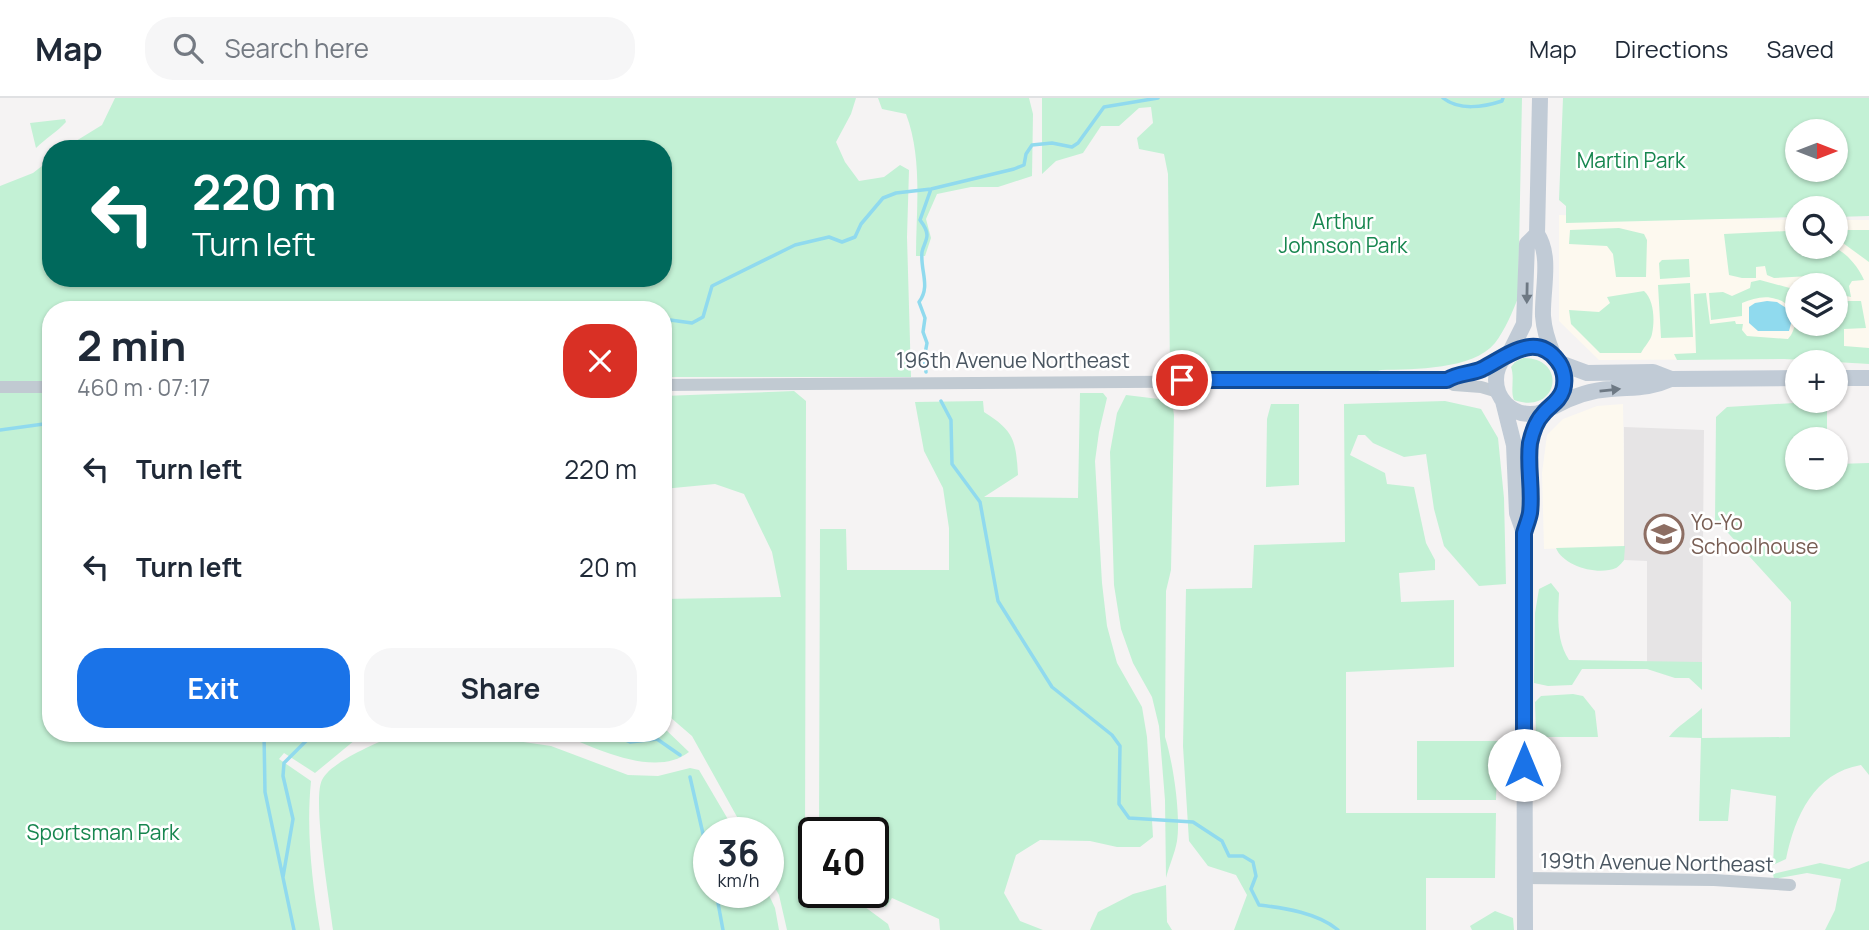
<!DOCTYPE html>
<html lang="en">
<head>
<meta charset="utf-8">
<style>
  :root { --surface:#fff; --page:#f6f6f7; --text:#1f2937; --muted:#747a83; --line:#e0e1e3; --accent:#1a73e8 }
  body { margin:0; font-family:Manrope,sans-serif; background:var(--page); color:var(--text); height:100vh; display:flex; flex-direction:column; font-size:26px; white-space:nowrap }
  * { box-sizing:border-box; margin:0 }
  p { font-size:23px; color:var(--muted) }
  .icon { flex:none; width:38px; height:38px; fill:none; stroke:currentColor; stroke-width:2; stroke-linecap:round; stroke-linejoin:round }
  .map { position:relative; flex:1; overflow:hidden }
  .panel { position:absolute; left:42px; top:203px; width:630px; height:441px; display:flex; flex-direction:column; background:var(--surface); border-radius:28px; box-shadow:0 2px 5px #0004 }
  .panel>* { flex:none }
  .guide { position:absolute; left:42px; top:42px; width:630px; height:147px; border-radius:28px; box-shadow:0 2px 5px #0004; background:#00695c; color:#fff; overflow:hidden }
  .needle { width:46px; rotate:90deg }
  .fabs { position:absolute; left:1785px; top:21px; display:grid; gap:14px }
  .fabs a { display:grid; place-items:center; width:63px; height:63px; border-radius:50%; background:var(--surface); box-shadow:0 2px 5px #0004; font-size:35px }
  .speed { position:absolute; left:693px; top:719px; display:flex; gap:14px; font-size:35px; font-weight:700; text-align:center }
  .speed>* { display:grid; place-content:center; width:91px; height:91px; border-radius:50%; background:var(--surface); box-shadow:0 2px 5px #0004; line-height:1 }
  .speed small { font-size:18px; font-weight:400 }
  .speed .limit { border:4px solid #111; border-radius:10px; background:#fff; color:#111 }
  .pin { position:absolute; display:grid; place-items:center; width:60px; height:60px; color:#fff; margin:-30px; border:4px solid #fff; border-radius:50%; box-shadow:0 2px 7px #0007 }
  .me { position:absolute; width:77px; margin:-38px; rotate:0deg; stroke-linejoin:round; filter:drop-shadow(0 0 5px #0008) }
  .turn { display:flex; align-items:center; gap:24px; height:147px; padding:0 35px; font-size:32px }
  .turn .icon { width:91px; height:91px; stroke-width:2.5 }
  .turn b { display:block; font-size:49px; line-height:60px }
  .round { display:grid; place-items:center; flex:none; width:74px; height:74px; border-radius:28px; background:var(--page) }
  .headline { display:flex; align-items:center; justify-content:space-between; height:119px; padding:0 35px }
  h1 { font-size:42px; font-weight:700; line-height:52px }
  .action { display:flex; gap:14px; margin-top:auto; padding:14px 35px }
  .action a { flex:1; height:80px; border-radius:28px; background:var(--accent); color:#fff; font-size:28px; font-weight:700; line-height:80px; text-align:center }
  .action a+a { background:var(--page); color:var(--text) }
  ul { padding:0; list-style:none }
  li { display:flex; align-items:center; gap:21px; height:98px; padding:0 35px }
  li div { flex:1 }
  li b { display:block; font-size:26px }
  li em { font-style:normal }
  header { display:flex; align-items:center; gap:42px; box-sizing:border-box; height:98px; padding:0 35px; background:var(--surface); border-bottom:2px solid var(--line) }
  header strong { font-size:33px }
  nav { display:flex; gap:38px; margin-inline-start:auto; font-size:24px }
  .search { width:490px; height:63px; background:var(--page); display:flex; align-items:center; gap:18px; box-sizing:border-box; padding:0 24px; border-radius:28px; color:var(--muted); font-size:26px }
  .map>svg:first-child { display:block }
  .commercial { fill:#fdf9ef; fill-rule:evenodd }
  .education { fill:#e6e4e5 }
  .green { fill:#c3f1d5; fill-rule:evenodd }
  .water { fill:#90daee }
  .lines { fill:none; stroke-linecap:round; stroke-linejoin:round }
  .stream { stroke:#90daee; stroke-width:3.5 }
  .street { stroke:#c1cad2; stroke-width:12 }
  .secondary { stroke:#c1cbd6; stroke-width:16 }
  .oneway { fill:#6e7984 }
  .route-casing { stroke:#114b97; stroke-width:18 }
  .route { stroke:#1a73e8; stroke-width:12 }
  .labels { text-anchor:middle; dominant-baseline:central; stroke-width:5; stroke-linejoin:round; paint-order:stroke }
  .park-label { font-size:21px; fill:#17864f; stroke:#fff }
  .street-label { font-size:21px; fill:#4a5661; stroke:#fff }
  .education-label { font-size:21px; fill:#785e54; stroke:#fff; text-anchor:start }
</style>
</head>
<body>
<header>
<strong>Map</strong>
<div class="search"><svg class="icon" aria-label="search" viewBox="0 0 24 24"><circle cx="10" cy="10" r="6"/><path d="M15 15l6 6"/></svg>Search here</div>
<nav><a>Map</a><a>Directions</a><a>Saved</a></nav>
</header>
<div class="map">
<svg width="1869" height="832" viewBox="0 0 1869 832">
  <rect width="100%" height="100%" fill="#f5f3f3"/>
  <path class="commercial" d="M 1559,117 L 1797,122 L 1797,149 L 1836,149 L 1836,122 L 1869,122 L 1869,266 L 1784,261 L 1599,262 L 1559,223 ZM 1797,187 L 1836,187 L 1836,226 L 1797,226 Z
    M 1623,306 L 1625,448 L 1544,451 L 1542,375 L 1547,337 L 1563,321 L 1597,308 Z"/>
  <path class="education" d="M 1624,329 L 1704,332 L 1702,564 L 1647,564 L 1647,463 L 1624,462 Z"/>
  <path class="green" d="M 115,0 L 856,0 L 851,16 L 836,44 L 845,64 L 859,83 L 884,79 L 900,67 L 909,72 L 907,139 L 911,279 L 663,279 L 663,212 L 51,212 L 51,635 L 369,635 L 355,642 L 315,675 L 284,655 L 279,661 L 311,683 C 306,733 312,783 320,832 L 0,832 L 0,88 L 33,75 L 51,61 L 51,180 L 663,180 L 663,51 L 63,51 L 102,27 Z
    M 878,0 L 1029,0 L 1033,16 L 1032,78 L 998,89 L 971,89 L 937,96 L 926,121 L 931,140 L 925,158 L 916,158 C 916,112 923,61 906,16 L 882,11 Z
    M 1042,0 L 1522,0 L 1518,200 C 1512,215 1505,232 1495,245 C 1473,272 1414,271 1381,272 L 1375,274 L 1170,276 L 1168,76 L 1164,56 L 1139,51 L 1137,40 L 1153,25 L 1151,9 L 1139,10 L 1119,28 L 1101,28 L 1083,55 L 1056,63 L 1042,76 Z
    M 1563,0 L 1869,0 L 1869,118 L 1836,119 L 1836,110 L 1797,110 L 1797,119 L 1566,125 L 1566,108 L 1559,102 ZM 1836,33 L 1836,72 L 1797,72 L 1797,33 Z
    M 65,21 L 66,24 C 57,34 46,40 36,50 L 30,25 Z
    M 1619,130 L 1644,136 L 1647,142 L 1646,179 L 1616,179 L 1613,156 L 1607,148 L 1569,146 L 1570,132 Z
    M 1836,132 L 1869,132 L 1869,164 L 1836,140 Z
    M 1787,133 L 1797,135 L 1797,149 C 1808,149 1822,146 1832,149 C 1846,153 1859,170 1864,182 L 1852,183 L 1849,188 L 1851,199 L 1836,196 L 1836,187 L 1811,187 L 1810,178 L 1774,180 L 1767,177 L 1765,168 L 1756,169 L 1756,180 L 1742,180 L 1729,177 L 1724,136 Z
    M 1689,161 L 1690,179 L 1660,181 L 1659,165 L 1662,162 Z
    M 1760,182 L 1797,192 L 1797,226 L 1836,226 L 1836,199 L 1844,203 L 1861,203 L 1866,230 L 1844,231 L 1844,248 L 1869,250 L 1869,266 L 1784,261 L 1677,262 L 1674,256 L 1696,255 L 1694,196 L 1706,195 L 1710,226 L 1735,223 L 1736,226 L 1743,226 L 1742,232 L 1747,238 L 1788,241 C 1801,226 1795,206 1776,201 C 1764,197 1753,201 1742,205 L 1742,218 L 1711,222 L 1709,195 L 1723,194 L 1732,198 L 1750,190 L 1751,184 Z
    M 1690,185 L 1693,239 L 1661,240 L 1658,187 Z
    M 1644,193 C 1654,202 1655,222 1652,236 C 1651,242 1644,249 1641,255 L 1600,255 L 1571,226 L 1569,212 L 1599,214 L 1610,205 L 1607,199 Z
    M 1523,260 C 1568,259 1559,318 1514,302 C 1510,292 1515,280 1511,269 L 1515,264 Z
    M 794,293 L 806,303 L 805,752 L 814,764 L 814,794 L 846,795 L 888,826 L 890,832 L 787,832 L 779,797 L 768,777 L 768,735 L 746,735 L 692,638 L 663,613 L 663,501 L 781,499 L 772,454 L 744,396 L 715,386 L 663,391 L 663,298 Z
    M 1080,295 L 1103,295 L 1107,300 L 1099,334 L 1095,363 L 1102,485 L 1107,528 L 1117,565 L 1142,609 L 1147,639 L 1153,739 L 1140,749 L 1117,749 L 1090,743 L 1040,742 L 1016,757 L 1004,795 L 1020,823 L 1043,832 L 940,832 L 939,821 L 892,800 L 886,809 L 867,795 L 873,794 L 873,735 L 819,735 L 820,431 L 846,431 L 847,472 L 949,472 L 949,430 L 943,390 L 924,353 L 915,304 L 983,303 L 984,314 C 1014,333 1016,342 1018,377 L 984,399 L 1078,400 Z
    M 1126,297 L 1167,302 L 1172,304 L 1174,317 L 1171,472 L 1166,493 L 1165,639 C 1173,664 1181,717 1177,743 C 1175,755 1169,768 1166,780 L 1165,702 L 1159,628 L 1152,599 L 1133,565 L 1121,531 L 1114,487 L 1110,354 L 1117,315 Z
    M 1445,303 L 1481,311 L 1498,340 L 1504,400 L 1506,486 L 1479,488 L 1444,448 L 1434,411 L 1426,356 L 1404,359 L 1373,345 L 1365,337 L 1358,337 L 1350,357 L 1385,375 L 1387,386 L 1414,389 L 1426,445 L 1435,462 L 1435,472 L 1399,475 L 1401,504 L 1454,502 L 1454,569 L 1346,574 L 1346,715 L 1496,715 L 1495,780 L 1426,780 L 1426,832 L 1234,832 L 1247,797 L 1236,777 L 1208,768 L 1189,743 L 1183,648 L 1186,491 L 1252,490 L 1254,447 L 1345,444 L 1344,306 Z
    M 1827,303 L 1827,341 L 1797,341 L 1797,380 L 1836,380 L 1836,366 L 1869,365 L 1869,677 L 1861,667 C 1814,675 1795,718 1786,761 L 1773,767 L 1776,698 L 1731,691 L 1728,723 L 1699,723 L 1701,640 L 1669,639 C 1678,627 1691,621 1702,610 L 1702,640 L 1790,639 L 1791,504 L 1719,425 L 1715,425 L 1716,319 L 1727,309 Z
    M 1271,306 L 1299,306 L 1299,387 L 1266,389 L 1267,321 Z
    M 1625,448 L 1624,462 C 1623,464 1617,470 1616,470 C 1598,478 1563,468 1556,450 Z
    M 1551,485 L 1559,495 C 1558,518 1556,542 1569,562 L 1702,564 L 1702,592 L 1689,580 L 1675,580 L 1647,571 L 1582,571 L 1572,587 L 1548,588 L 1534,585 L 1535,515 L 1539,491 Z
    M 1573,596 L 1583,598 L 1595,613 L 1598,639 L 1536,639 L 1535,604 L 1541,598 Z
    M 663,629 L 689,654 C 655,681 593,649 558,635 L 663,635 Z
    M 399,635 L 461,635 L 551,648 L 628,677 L 658,678 L 690,670 L 699,672 L 736,735 L 709,735 L 709,794 L 768,795 L 775,810 L 779,832 L 333,832 C 330,805 312,702 322,682 C 331,663 380,644 399,635 Z
    M 1417,643 L 1498,643 L 1496,702 L 1417,702 Z
    M 1869,763 L 1869,832 L 1825,832 L 1835,812 L 1841,781 L 1807,775 L 1774,781 L 1773,776 L 1820,765 L 1849,771 Z
    M 1166,787 L 1167,824 L 1172,832 L 1090,832 L 1098,814 L 1133,796 Z
    M 1495,813 L 1513,820 L 1514,832 L 1472,832 L 1470,828 Z"/>
  <path class="water" d="M 1767,203 L 1777,204 L 1791,213 L 1792,222 L 1789,233 L 1758,233 L 1749,225 L 1749,209 L 1755,205 Z"/>
  <g class="lines">
    <path class="stream" d="M 1443,0 C 1459,13 1484,9 1502,3 L 1503,0
      M 663,221 L 692,225 L 703,219 L 712,188 L 795,147 L 829,139 L 842,144 L 855,139 L 861,126 L 883,100 L 896,95 L 931,91 L 1014,71 L 1024,67 L 1026,56 L 1032,47 L 1052,45 L 1072,49 L 1078,45 L 1104,9 L 1158,0
      M 926,274 L 924,261 L 927,245 L 923,234 L 925,220 L 919,204 C 931,188 920,173 922,154 C 923,148 927,143 927,137 C 927,131 923,126 920,122 L 931,91
      M 941,303 L 951,322 L 952,366 L 980,404 L 998,503 L 1052,589 L 1112,637 L 1120,648 L 1119,706 L 1129,720 L 1193,724 L 1222,743 L 1229,758 L 1243,758 L 1253,764 L 1256,778 L 1251,791 L 1259,807 C 1285,810 1318,815 1338,832
      M 0,332 L 51,325
      M 264,635 L 265,694 L 294,832
      M 609,635 L 630,644 L 657,641 L 680,657
      M 690,679 L 709,762
      M 283,779 L 293,721 L 283,678 L 284,665 L 314,635
      M 716,794 L 723,832"/>
    <path class="street" d="M 1447,282 L 1455,277 L 1482,271 L 1506,258
      M 663,287 L 1447,282 L 1454,287 L 1481,289 L 1498,294
      M 0,289 L 51,289
      M 1523,780 L 1714,782 L 1790,787"/>
    <path class="secondary" d="M 1540,0 L 1537,136 C 1552,158 1542,192 1543,218 C 1544,232 1548,244 1553,256
      M1496 282a34 34 0 1 1 68 0a34 34 0 1 1-68 0Z
      M 1510,254 L 1524,226 L 1527,146 L 1537,136
      M 1560,265 L 1587,275 L 1653,274 L 1671,281 L 1797,280
      M 1836,280 L 1869,280
      M 1503,303 L 1514,347 L 1517,415 L 1524,435
      M 1553,309 C 1571,299 1591,292 1611,291 C 1634,289 1649,291 1671,281
      M 1525,832 L 1524,435 C 1534,403 1525,377 1530,345 C 1532,334 1538,324 1543,314"/>
  </g>
  <defs><path id="oneway-solid" d="M-6-.8H1V-3.2L6.5 0L1 3.2V.8H-6Z" transform="scale(1.75)"/></defs>
  <g class="oneway">
    <use href="#oneway-solid" transform="translate(1527 195) rotate(91)"/>
    <use href="#oneway-solid" transform="translate(1610 292) rotate(-6)"/>
  </g>
  <g class="lines">
    <defs>
      <path id="route" d="M 1182,282 L 1447,282 C 1458,275 1471,276 1482,271 C 1506,259 1535,233 1557,262 C 1564,270 1566,282 1563,292 C 1559,304 1550,307 1543,316 C 1536,323 1532,336 1530,345 C 1527,368 1533,392 1530,415 C 1529,421 1526,428 1524,435 L 1524,667"/>
    </defs>
    <use href="#route" class="route-casing"/>
    <use href="#route" class="route"/>
  </g>
  <defs>
    <symbol id="school-ring" viewBox="-11 -11 22 22"><circle r="9.5" fill="#fff" stroke="#8d6e63" stroke-width="1.5"/><path d="M0-5L7-2L0 1L-7-2ZM-4 1L0 2.5L4 1V4Q0 6-4 4Z" fill="#8d6e63"/></symbol>
  </defs>
  <g fill-rule="evenodd">
    <use href="#school-ring" x="1642" y="414" width="44" height="44"/>
  </g>
  <g class="labels">
    <g class="park-label">
      <text x="1631" y="62">Martin Park</text>
      <text x="1343" y="123">Arthur<tspan x="1343" dy="24">Johnson Park</tspan></text>
      <text x="103" y="734">Sportsman Park</text>
    </g>
    <g class="street-label">
      <text x="1013" y="262">196th Avenue Northeast</text>
      <text transform="translate(1657 764) rotate(1)">199th Avenue Northeast</text>
    </g>
    <g class="education-label">
      <text x="1691" y="424">Yo-Yo<tspan x="1691" dy="24">Schoolhouse</tspan></text>
    </g>
  </g>
</svg>
<div class="fabs">
<a><svg class="needle" viewBox="-14 -14 28 28"><path d="M0-13l5 13h-10z" fill="#e53935"/><path d="M0 13l5-13h-10z" fill="#747a83"/></svg></a>
<a><svg class="icon" aria-label="search" viewBox="0 0 24 24"><circle cx="10" cy="10" r="6"/><path d="M15 15l6 6"/></svg></a>
<a><svg class="icon" aria-label="layers" viewBox="0 0 24 24"><path d="M12 4l9 5-9 5-9-5zM3 14l9 5 9-5"/></svg></a>
<a>+</a>
<a>−</a>
</div>
<div class="speed"><div>36<small>km/h</small></div><div class="limit">40</div></div>
<div class="pin" style="left:1182px;top:282px;background:#d93025"><svg class="icon" aria-label="arrive" viewBox="0 0 24 24"><path d="M6 21V4h12l-3 4 3 4H6"/></svg></div>
<svg class="me" style="left:1524px;top:667px" viewBox="-20 -20 40 40"><circle r="19" fill="#fff"/><path d="M0-13L10 11 0 6-10 11z" fill="#1a73e8"/></svg>
<div class="guide">
<div class="turn"><svg class="icon" aria-label="left" viewBox="0 0 24 24"><path d="M17 20v-9H6M10 6l-5 5 5 5"/></svg><div><b>220 m</b>Turn left</div></div>
</div>
<section class="panel">
<div class="headline"><div><h1>2 min</h1><p>460 m · 07:17</p></div><a class="round" style="background:#d93025;color:#fff"><svg class="icon" aria-label="close" viewBox="0 0 24 24"><path d="M6 6l12 12M18 6L6 18"/></svg></a></div>
<ul>
<li><svg class="icon" aria-label="left" viewBox="0 0 24 24"><path d="M17 20v-9H6M10 6l-5 5 5 5"/></svg><div><b>Turn left</b></div><em>220 m</em></li>
<li><svg class="icon" aria-label="left" viewBox="0 0 24 24"><path d="M17 20v-9H6M10 6l-5 5 5 5"/></svg><div><b>Turn left</b></div><em>20 m</em></li>
</ul>
<div class="action"><a>Exit</a><a>Share</a></div>
</section>
</div>
</body>
</html>
